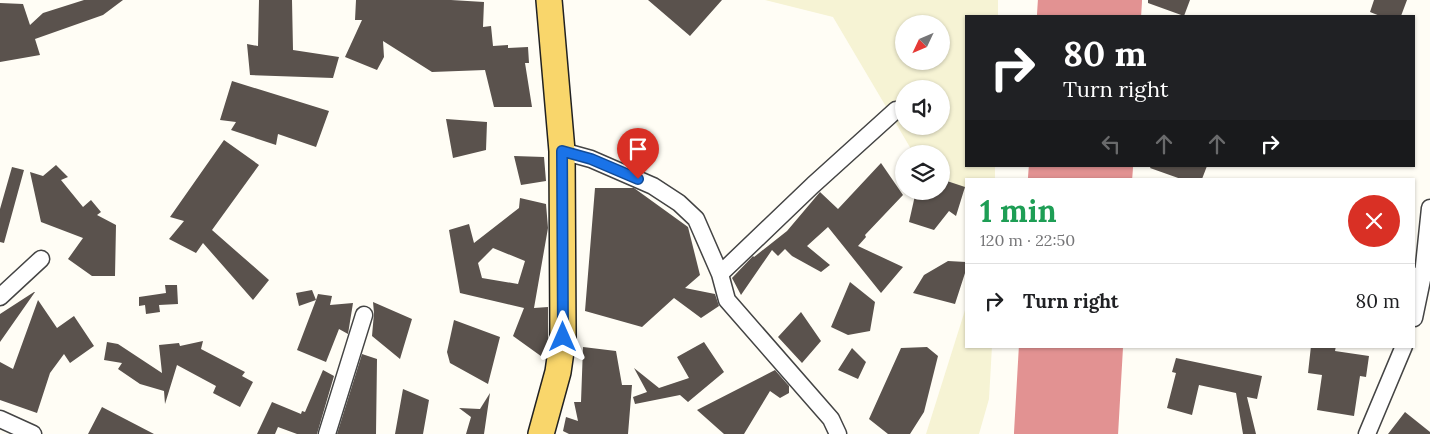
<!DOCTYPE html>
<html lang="en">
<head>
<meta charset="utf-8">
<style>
  :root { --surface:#fff; --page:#f2f2f2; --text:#202124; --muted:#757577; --line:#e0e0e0 }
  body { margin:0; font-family:Lora,serif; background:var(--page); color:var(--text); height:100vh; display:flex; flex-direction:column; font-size:19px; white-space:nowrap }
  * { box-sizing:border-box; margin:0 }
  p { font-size:16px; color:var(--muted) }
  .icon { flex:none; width:28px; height:28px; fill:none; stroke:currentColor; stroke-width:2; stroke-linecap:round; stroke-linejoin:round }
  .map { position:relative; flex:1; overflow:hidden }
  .side { position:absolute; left:965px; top:178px; width:450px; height:170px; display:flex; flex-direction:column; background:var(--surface); border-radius:0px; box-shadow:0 1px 4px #0004 }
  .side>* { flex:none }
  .hud { position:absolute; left:965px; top:15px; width:450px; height:152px; border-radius:0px; box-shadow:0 1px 4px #0004; background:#202124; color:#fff; overflow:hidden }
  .needle { width:32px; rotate:226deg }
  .tools { position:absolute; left:895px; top:15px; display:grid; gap:10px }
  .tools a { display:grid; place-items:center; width:55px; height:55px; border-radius:50%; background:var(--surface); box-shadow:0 1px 4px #0004; font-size:25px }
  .pin { position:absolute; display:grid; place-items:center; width:42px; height:42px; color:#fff; margin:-51px -21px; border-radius:50% 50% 50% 0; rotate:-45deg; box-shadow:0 0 5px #0007 }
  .pin .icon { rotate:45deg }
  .me { position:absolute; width:55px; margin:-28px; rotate:0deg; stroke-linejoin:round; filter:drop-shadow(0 0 4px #0008) }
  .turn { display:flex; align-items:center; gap:18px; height:105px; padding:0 15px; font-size:22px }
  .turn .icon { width:65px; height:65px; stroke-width:2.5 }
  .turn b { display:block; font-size:35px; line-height:42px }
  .lanes { display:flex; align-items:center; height:48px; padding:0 15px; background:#0003; justify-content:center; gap:25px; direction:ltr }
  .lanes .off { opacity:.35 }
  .round { display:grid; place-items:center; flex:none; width:52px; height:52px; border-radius:26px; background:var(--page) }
  .summary { display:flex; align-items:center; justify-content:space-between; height:85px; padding:0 15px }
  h1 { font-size:30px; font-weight:700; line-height:38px; color:#1e9e55 }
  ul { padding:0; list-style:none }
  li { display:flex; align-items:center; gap:15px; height:75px; padding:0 15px; border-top:1px solid var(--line) }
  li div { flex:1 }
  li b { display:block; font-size:19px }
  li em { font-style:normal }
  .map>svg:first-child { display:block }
  .farmland { fill:#f6f3d4; fill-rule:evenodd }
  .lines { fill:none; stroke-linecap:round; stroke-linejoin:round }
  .runway { stroke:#e29292; stroke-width:104 }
  .building { fill:#5a524d; fill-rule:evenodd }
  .minor-casing { stroke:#444; stroke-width:19 }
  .primary-casing { stroke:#222; stroke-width:28 }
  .minor { stroke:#fff; stroke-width:16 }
  .primary { stroke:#f9d66b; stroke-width:25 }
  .route-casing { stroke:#114b97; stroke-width:12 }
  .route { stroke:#1a73e8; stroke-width:9 }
</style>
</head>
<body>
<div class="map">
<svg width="1430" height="434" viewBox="0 0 1430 434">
  <rect width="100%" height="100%" fill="#fffdf5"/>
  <path class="farmland" d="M 765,0 L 998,0 L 998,16 L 966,16 L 966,166 L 995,166 L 995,179 L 966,179 L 966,190 L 941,177 L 941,154 L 914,154 L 833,17 ZM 904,24 L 941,24 L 941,61 L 904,61 ZM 904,89 L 941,89 L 941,126 L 904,126 Z
    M 966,307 L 966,346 L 992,346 L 989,399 L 979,434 L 926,434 Z"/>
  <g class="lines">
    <path class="runway" d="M 1089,16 L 1090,0
      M 1080,179 L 1081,166
      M 1066,434 L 1071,346"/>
  </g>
  <path class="building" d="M 84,0 L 123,0 L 103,15 L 35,39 L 40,55 L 0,62 L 0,3 L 23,4 L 30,25 L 43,13 Z
    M 259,0 L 292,0 L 293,50 L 339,57 L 333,78 L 250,75 L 247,44 L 258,46 Z
    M 356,0 L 451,0 L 484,2 L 483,27 L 491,26 L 493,46 L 508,45 L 508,48 L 528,47 L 529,63 L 525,63 L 532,107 L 494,107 L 485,70 L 432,72 L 383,41 L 384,57 L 377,70 L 345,57 L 362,20 L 355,20 Z
    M 648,0 L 722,0 L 690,36 Z
    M 1148,0 L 1190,0 L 1184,16 L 1148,3 Z
    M 1374,0 L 1407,0 L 1401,16 L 1380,16 L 1370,12 Z
    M 232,81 L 329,111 L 316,147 L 278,134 L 276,145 L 231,130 L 236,122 L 220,120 Z
    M 446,119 L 487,122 L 486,150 L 453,158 Z
    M 224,140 L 259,165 L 212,230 L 269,280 L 253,300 L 203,243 L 196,253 L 169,239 L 184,221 L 170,217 Z
    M 514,156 L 544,157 L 546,181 L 521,185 Z
    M 881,163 L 903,195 L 865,235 L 866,237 L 858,246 L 903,267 L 881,293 L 828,227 L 807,246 L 830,265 L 821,272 L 792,256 L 785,249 L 778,256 L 772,250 L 741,295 L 732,278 L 753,256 L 754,257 L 787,231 L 820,192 L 838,209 Z
    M 56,165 L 68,177 L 61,180 L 83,207 L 91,200 L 101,212 L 97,215 L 116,225 L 115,276 L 92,276 L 68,259 L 83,238 L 41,222 L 30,172 L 43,176 Z
    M 1151,166 L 1207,166 L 1202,179 L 1181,179 L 1150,168 Z
    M 12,167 L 24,170 L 4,243 L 0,242 L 0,209 Z
    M 941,179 L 965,187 L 956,216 L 949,211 L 934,230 L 909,222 L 916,191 L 941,191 Z
    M 595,188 L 634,188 L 688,227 L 700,275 L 685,288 L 715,294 L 719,306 L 701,318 L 674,298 L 642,327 L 585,311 Z
    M 520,198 L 546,204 L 548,228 L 534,308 L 548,307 L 548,339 L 545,359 L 513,336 L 524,308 L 460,293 L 449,230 L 469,224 L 474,243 L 519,208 ZM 493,248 L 525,261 L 518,284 L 482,278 L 478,263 Z
    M 948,261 L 966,262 L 966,270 L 955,304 L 913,293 L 924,275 Z
    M 850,282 L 875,302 L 870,331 L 848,335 L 831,327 Z
    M 165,285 L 177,285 L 178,304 L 159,305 L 160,312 L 146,314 L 145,305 L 139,306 L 139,297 L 166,293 Z
    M 312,290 L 316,300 L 318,294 L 332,296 L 330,305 L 353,303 L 348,334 L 339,329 L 326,362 L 297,350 L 316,300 L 299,306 L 296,293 Z
    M 34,292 L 35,292 L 0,342 L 0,314 Z
    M 38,300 L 57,328 L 74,316 L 94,346 L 70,363 L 64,354 L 50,373 L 37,413 L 0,400 L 0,362 L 13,369 Z
    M 373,302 L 412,319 L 400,359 L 372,336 L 374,313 Z
    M 801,312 L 821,341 L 802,363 L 778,337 Z
    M 454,320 L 500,337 L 488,384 L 450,363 L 447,352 Z
    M 203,341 L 201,349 L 245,372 L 242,376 L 253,382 L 240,407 L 213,393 L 216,386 L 177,365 L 165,404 L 164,391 L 140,384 L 118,369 L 122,363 L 104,360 L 107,342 L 118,344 L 162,373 L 159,345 L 179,343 L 180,346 Z
    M 704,342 L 724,372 L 688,402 L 680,395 L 635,404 L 633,397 L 647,392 L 634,368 L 659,388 L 689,378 L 677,357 Z
    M 1311,346 L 1336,346 L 1335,351 L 1369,356 L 1366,377 L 1360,376 L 1354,416 L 1317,410 L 1322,375 L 1308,373 Z
    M 583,347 L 616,351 L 622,385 L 632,385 L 628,434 L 569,434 L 563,431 L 566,417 L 578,421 L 574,402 L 581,402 Z
    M 927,347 L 938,356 L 924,412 L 910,434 L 888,434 L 869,419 L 901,348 Z
    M 852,348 L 866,362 L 858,379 L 838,370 Z
    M 362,354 L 377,359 L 376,434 L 337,434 Z
    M 1176,358 L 1262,376 L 1257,399 L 1247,397 L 1256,434 L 1243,434 L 1236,393 L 1199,385 L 1192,415 L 1167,408 L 1176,373 L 1172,372 Z
    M 323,370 L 334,376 L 317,434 L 297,434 L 278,427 L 275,434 L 257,434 L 272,402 L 301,414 L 302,411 L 305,412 Z
    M 775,370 L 789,386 L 789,393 L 780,398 L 770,391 L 744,434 L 724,434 L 697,410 Z
    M 403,389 L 429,400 L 423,434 L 395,434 Z
    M 490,393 L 484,434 L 466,434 L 471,417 L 459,408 L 480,409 Z
    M 102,407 L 154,434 L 88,434 Z
    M 1405,412 L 1430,432 L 1430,434 L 1388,434 Z"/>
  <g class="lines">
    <defs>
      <path id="minor" d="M 562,151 L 591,159 L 653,186 L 679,203 L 696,219 L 720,274 L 727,300 L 831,419 L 838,434
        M 720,274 L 813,185 L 896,110
        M 1423,275 L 1430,208
        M 1414,276 L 1423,275 L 1414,318
        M 0,297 L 41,259
        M 0,419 L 33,434
        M 327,434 L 364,315
        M 1367,434 L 1404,346"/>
      <path id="primary" d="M 541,434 L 558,372 L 563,337 L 562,151 L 549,0"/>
    </defs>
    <use href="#minor" class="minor-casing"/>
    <use href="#primary" class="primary-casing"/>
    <use href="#minor" class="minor"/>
    <use href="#primary" class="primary"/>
  </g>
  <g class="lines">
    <defs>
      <path id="route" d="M 563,337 L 562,151 L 591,159 L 638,179"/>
    </defs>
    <use href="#route" class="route-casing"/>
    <use href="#route" class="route"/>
  </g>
</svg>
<div class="tools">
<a><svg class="needle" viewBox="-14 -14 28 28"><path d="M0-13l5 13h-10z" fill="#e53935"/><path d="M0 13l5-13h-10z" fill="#757577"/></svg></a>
<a><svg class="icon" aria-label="sound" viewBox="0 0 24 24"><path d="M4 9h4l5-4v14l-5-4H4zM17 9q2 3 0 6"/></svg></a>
<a><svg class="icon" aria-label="layers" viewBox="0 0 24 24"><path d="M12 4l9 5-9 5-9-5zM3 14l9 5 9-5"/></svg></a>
</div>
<div class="pin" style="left:638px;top:179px;background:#d93025"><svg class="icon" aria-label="arrive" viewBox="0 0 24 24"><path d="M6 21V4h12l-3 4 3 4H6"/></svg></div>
<svg class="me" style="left:563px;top:337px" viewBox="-20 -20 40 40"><path d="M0-17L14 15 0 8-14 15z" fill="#1a73e8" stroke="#fff" stroke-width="4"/></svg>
<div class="hud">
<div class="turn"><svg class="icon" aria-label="right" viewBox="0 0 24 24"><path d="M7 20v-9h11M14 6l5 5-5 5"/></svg><div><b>80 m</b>Turn right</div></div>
<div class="lanes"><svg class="icon off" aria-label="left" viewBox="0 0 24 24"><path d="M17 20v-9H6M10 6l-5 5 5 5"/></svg><svg class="icon off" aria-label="ahead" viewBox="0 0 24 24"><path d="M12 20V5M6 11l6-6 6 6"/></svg><svg class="icon off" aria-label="ahead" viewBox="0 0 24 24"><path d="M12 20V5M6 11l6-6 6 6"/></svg><svg class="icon" aria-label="right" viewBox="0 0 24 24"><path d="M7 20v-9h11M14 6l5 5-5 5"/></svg></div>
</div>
<section class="side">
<div class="summary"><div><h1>1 min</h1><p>120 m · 22:50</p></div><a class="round" style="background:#d93025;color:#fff"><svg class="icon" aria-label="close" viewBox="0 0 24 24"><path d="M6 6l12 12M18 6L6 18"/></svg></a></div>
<ul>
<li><svg class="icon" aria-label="right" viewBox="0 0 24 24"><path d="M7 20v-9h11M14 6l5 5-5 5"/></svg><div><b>Turn right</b></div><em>80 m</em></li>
</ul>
</section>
</div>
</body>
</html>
